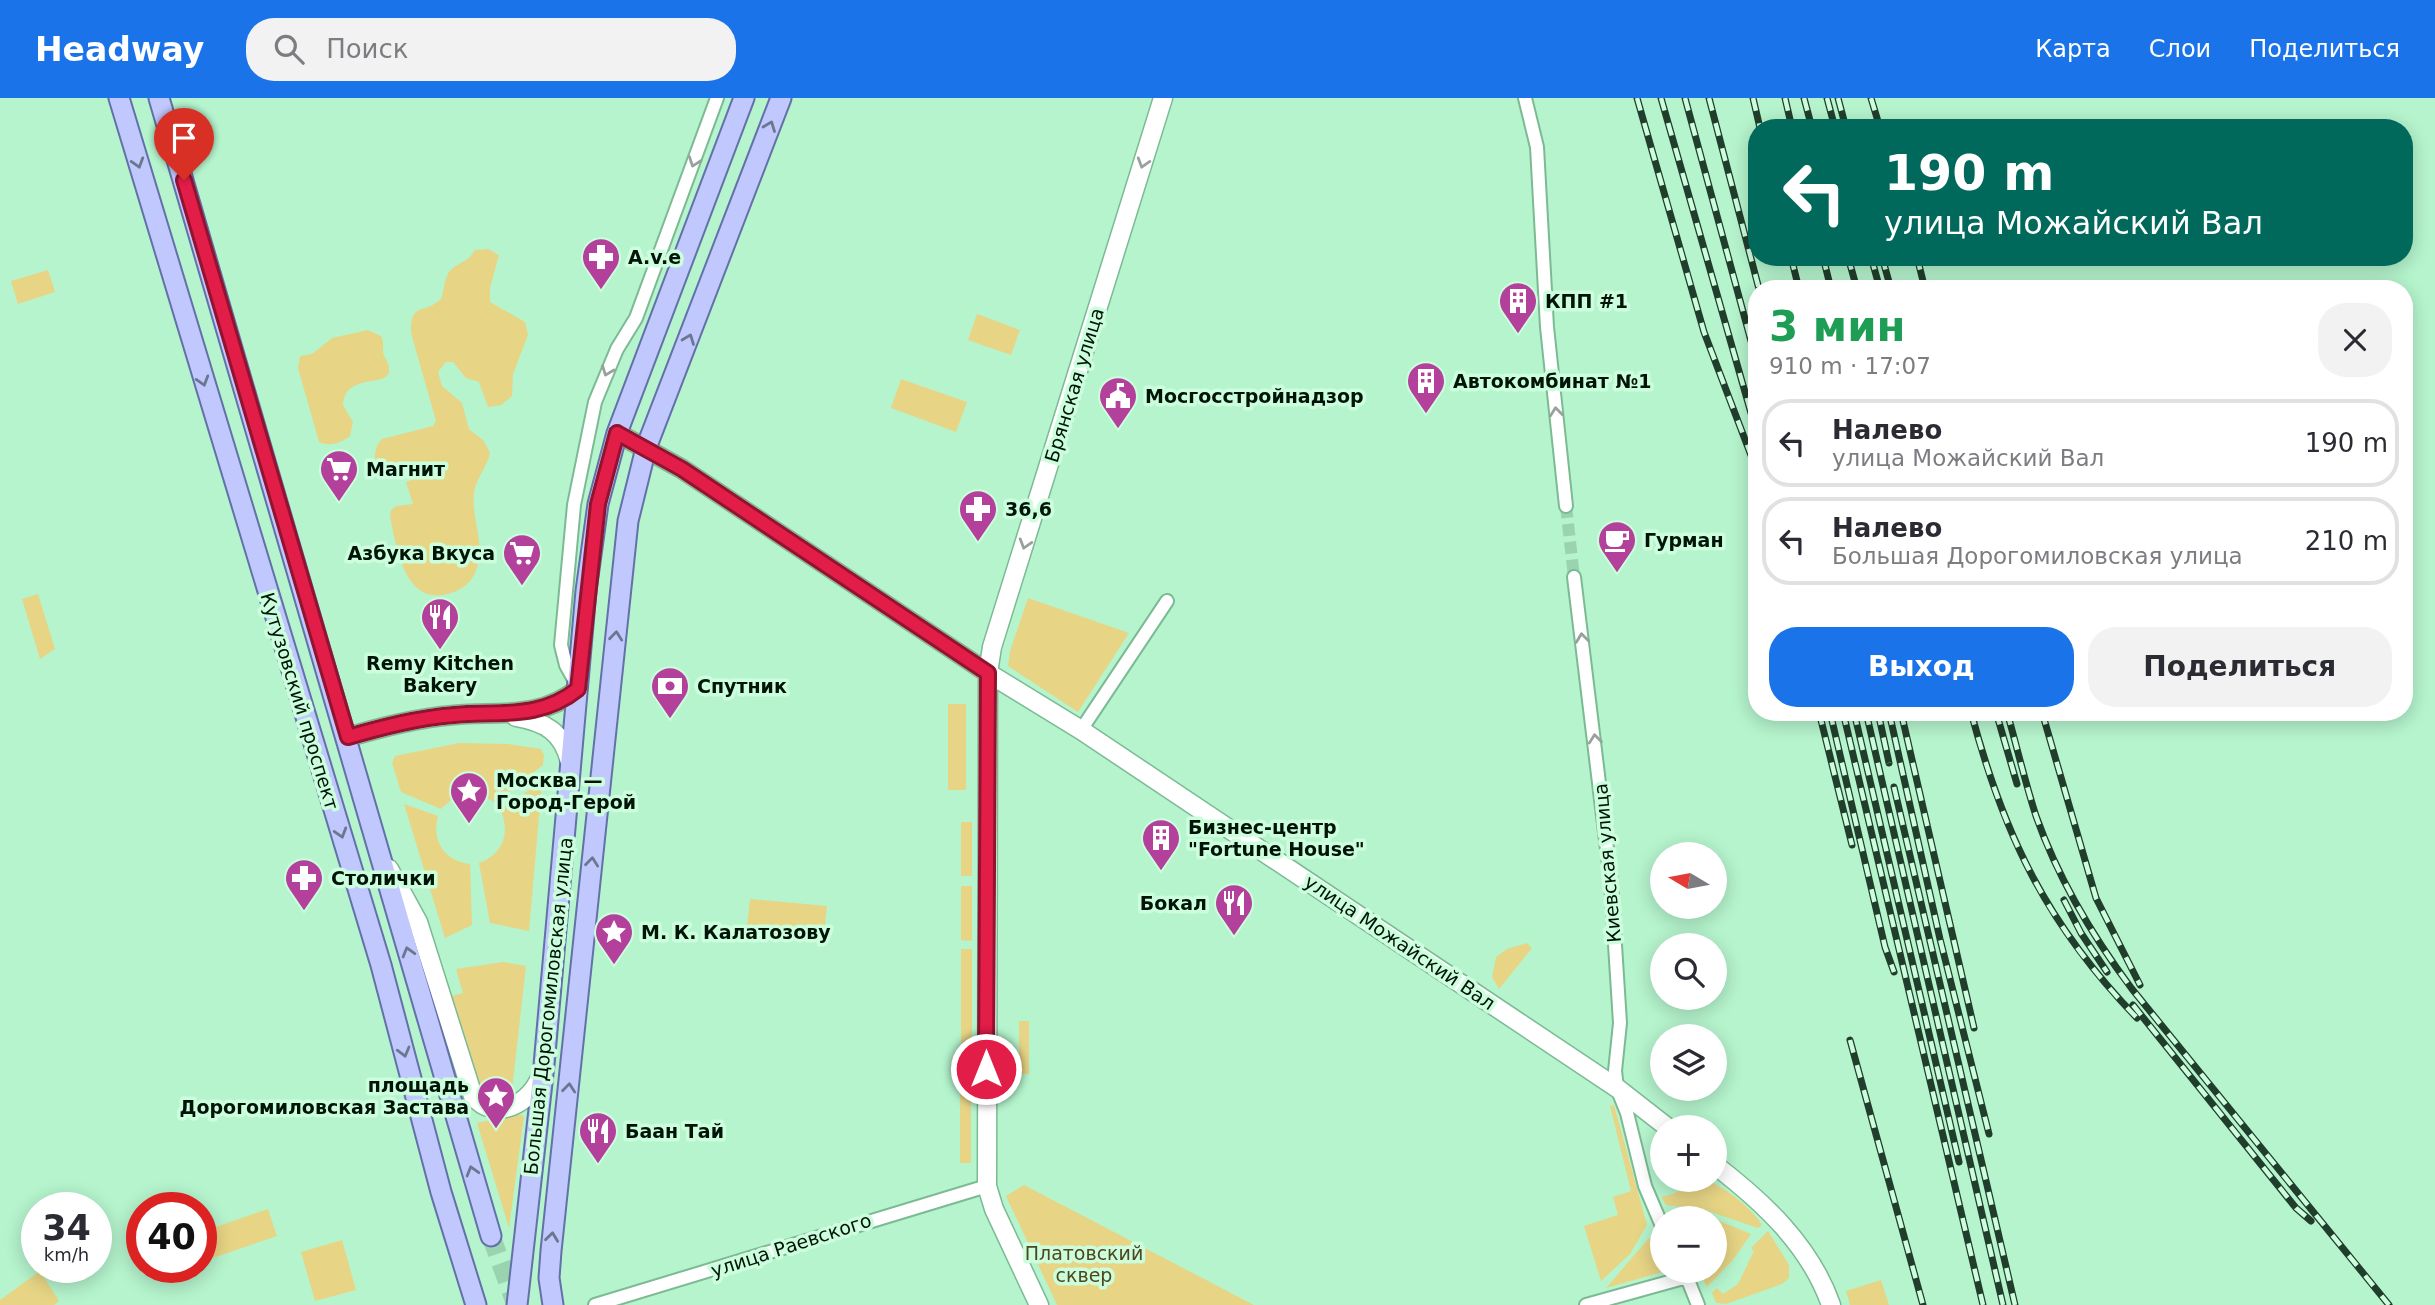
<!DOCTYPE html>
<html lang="ru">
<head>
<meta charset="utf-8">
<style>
  :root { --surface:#fff; --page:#f2f2f3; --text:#2b2b33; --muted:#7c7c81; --line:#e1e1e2; --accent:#1a73e8 }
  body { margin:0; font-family:"DejaVu Sans",sans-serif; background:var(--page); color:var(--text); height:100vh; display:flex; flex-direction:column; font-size:26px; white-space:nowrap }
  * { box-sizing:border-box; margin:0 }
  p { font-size:23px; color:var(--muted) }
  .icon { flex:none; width:38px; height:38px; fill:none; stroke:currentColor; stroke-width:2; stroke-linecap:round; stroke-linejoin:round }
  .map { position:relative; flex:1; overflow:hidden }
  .side { position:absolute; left:1748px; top:182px; width:665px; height:441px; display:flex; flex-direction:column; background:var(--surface); border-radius:28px; box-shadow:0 4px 18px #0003 }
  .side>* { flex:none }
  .hud { position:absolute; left:1748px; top:21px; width:665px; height:147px; border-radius:28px; box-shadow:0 4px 18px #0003; background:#00695c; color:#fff; overflow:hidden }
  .needle { width:46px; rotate:280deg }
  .buttons { position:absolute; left:1650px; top:744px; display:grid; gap:14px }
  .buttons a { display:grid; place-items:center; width:77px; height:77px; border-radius:50%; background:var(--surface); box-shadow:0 4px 18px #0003; font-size:35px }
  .speed { position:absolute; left:21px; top:1094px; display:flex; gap:14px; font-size:35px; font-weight:700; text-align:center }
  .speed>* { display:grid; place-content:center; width:91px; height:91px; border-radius:50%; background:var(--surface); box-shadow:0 4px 18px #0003; line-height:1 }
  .speed small { font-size:18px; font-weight:400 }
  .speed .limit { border:10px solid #d22; background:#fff; color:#111 }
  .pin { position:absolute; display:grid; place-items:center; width:60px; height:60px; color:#fff; margin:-72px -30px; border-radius:50% 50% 50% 0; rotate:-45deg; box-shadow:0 0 7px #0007 }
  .pin .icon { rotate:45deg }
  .me { position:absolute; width:77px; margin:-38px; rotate:0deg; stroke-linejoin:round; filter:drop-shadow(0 0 5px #0008) }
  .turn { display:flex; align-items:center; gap:24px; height:147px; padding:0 21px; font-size:32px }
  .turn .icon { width:91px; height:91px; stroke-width:2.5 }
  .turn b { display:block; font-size:49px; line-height:60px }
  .round { display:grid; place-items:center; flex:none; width:74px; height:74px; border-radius:28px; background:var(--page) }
  .headline { display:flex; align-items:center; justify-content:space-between; height:119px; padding:0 21px }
  h1 { font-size:42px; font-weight:700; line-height:52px; color:#1e9e55 }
  .cta { display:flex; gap:14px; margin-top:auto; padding:14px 21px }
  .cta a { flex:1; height:80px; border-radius:28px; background:var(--accent); color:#fff; font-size:28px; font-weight:700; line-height:80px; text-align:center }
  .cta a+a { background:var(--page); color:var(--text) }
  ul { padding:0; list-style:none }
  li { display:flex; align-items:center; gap:21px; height:88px; margin:0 14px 10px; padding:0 7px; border:4px solid var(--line); border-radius:28px }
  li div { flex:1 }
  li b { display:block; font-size:26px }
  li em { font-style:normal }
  header { display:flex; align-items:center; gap:42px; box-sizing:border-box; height:98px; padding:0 35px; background:var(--accent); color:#fff }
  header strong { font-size:33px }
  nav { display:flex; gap:38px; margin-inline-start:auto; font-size:24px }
  .search { width:490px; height:63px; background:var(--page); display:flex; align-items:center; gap:18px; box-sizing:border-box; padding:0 24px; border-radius:28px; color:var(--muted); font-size:26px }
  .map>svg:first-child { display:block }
  .green { fill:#e7d585 }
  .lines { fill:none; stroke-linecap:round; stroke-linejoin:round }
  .street-tunnel { stroke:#9ad3af; stroke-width:12; stroke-dasharray:12 6; stroke-linecap:butt }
  .primary-tunnel { stroke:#9ad3af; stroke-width:19; stroke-dasharray:19 10; stroke-linecap:butt }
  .street-casing { stroke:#7cba94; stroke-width:16 }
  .secondary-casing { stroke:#7cba94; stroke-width:21 }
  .primary-casing { stroke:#6271a7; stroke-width:23 }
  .street { stroke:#fff; stroke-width:12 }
  .secondary { stroke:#fff; stroke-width:18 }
  .primary { stroke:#c1c8fe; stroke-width:19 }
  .rail-casing { stroke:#213e2c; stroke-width:7 }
  .rail { stroke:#ccfede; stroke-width:4.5; stroke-dasharray:13; stroke-linecap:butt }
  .oneway { stroke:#6a778f }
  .oneway2 { stroke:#99a19c }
  .route-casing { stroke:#92132f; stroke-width:18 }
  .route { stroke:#e11d48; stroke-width:12 }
  .labels { text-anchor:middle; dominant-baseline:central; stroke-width:7; stroke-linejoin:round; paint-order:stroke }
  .poi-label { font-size:19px; font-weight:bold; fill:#001508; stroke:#ccfede; text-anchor:start }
  .street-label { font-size:19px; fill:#001508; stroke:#ccfede }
  .park-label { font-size:19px; fill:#4e461d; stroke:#ccfede }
</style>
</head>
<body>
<header>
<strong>Headway</strong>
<div class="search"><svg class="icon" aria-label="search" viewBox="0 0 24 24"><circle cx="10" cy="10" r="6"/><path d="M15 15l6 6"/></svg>Поиск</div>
<nav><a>Карта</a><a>Слои</a><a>Поделиться</a></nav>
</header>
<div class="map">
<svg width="2435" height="1207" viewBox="0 0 2435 1207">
  <rect width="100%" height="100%" fill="#b5f4cd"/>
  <path class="green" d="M 488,151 L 499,157 L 490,190 L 490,204 L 525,224 L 528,237 L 513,276 L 512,298 L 501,307 L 488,309 L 479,284 L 466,280 L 453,264 L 446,264 L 438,274 L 442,288 L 462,305 L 469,331 L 484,343 L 490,355 C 487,370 476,380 474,395 C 471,422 487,448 475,475 C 471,485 461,492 451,495 C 405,510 397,451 390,419 L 391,412 L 396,408 L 413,406 L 406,384 L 419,379 L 415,374 C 404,372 395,378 383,376 C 373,367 372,351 382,341 L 433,328 L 436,323 L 411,235 C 410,203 424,217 441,201 C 444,193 444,181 449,174 C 457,164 467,166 475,152 Z
    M 48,172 L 55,194 L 18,206 L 11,183 Z
    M 977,216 L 1020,232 L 1011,257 L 968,242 Z
    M 368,232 L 381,238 C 384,244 383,248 383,254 C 384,260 389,264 389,270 C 392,292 346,272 343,307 L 353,324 L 350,338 C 341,345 330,349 319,344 L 298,270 L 300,258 L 312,256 L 332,240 Z
    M 901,281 L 967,304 L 956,334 L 891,310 Z
    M 38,496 L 55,551 L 40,561 L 22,501 Z
    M 1028,500 L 1129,535 L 1078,614 L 1008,568 L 1010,553 Z
    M 948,606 L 966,606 L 966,692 L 948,692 Z
    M 459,645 L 508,646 L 541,651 L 544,657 L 543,667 L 495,705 C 476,690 456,695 441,711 L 401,694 L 392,665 L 395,658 Z
    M 542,684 L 529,833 L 490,825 L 479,765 C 503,756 511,734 500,711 Z
    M 404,706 L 438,718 C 431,743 445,763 470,766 L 472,827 L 445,840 Z
    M 961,724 L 972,724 L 972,778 L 961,778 Z
    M 961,788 L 972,788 L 972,843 L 961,842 Z
    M 750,801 L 827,808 L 823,845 L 746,838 Z
    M 1527,845 L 1532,850 L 1499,891 L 1492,879 L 1496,859 L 1507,851 Z
    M 961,851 L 972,851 L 972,945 L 961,945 Z
    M 503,864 L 526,868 L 512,992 L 506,998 L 488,1002 L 479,995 L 452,898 L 463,895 L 456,871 Z
    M 1019,923 L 1029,923 L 1029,976 L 1019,976 Z
    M 960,956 L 971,956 L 971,1065 L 960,1065 Z
    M 1614,1007 L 1647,1127 L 1630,1156 L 1601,1183 L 1584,1128 L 1618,1117 L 1613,1099 L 1631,1093 L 1610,1008 Z
    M 518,1016 L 524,1018 L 509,1130 L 477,1025 Z
    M 1700,1082 C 1717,1081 1754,1112 1762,1127 L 1758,1130 L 1705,1112 L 1666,1107 L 1661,1099 L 1673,1096 Z
    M 1024,1087 L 1254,1207 L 1057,1207 L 1006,1098 Z
    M 268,1111 L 277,1138 L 201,1164 L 201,1134 Z
    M 1715,1121 L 1751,1136 L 1733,1162 L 1707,1189 L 1699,1173 L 1715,1172 Z
    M 1768,1133 L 1789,1167 L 1789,1180 L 1782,1186 L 1726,1206 L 1716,1205 L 1712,1195 L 1717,1190 L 1723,1196 L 1738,1186 L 1754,1153 L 1751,1150 Z
    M 1654,1140 L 1662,1151 L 1662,1172 L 1666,1173 L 1606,1190 L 1648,1141 Z
    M 342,1142 L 356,1192 L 315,1203 L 301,1154 Z
    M 40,1173 L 59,1203 L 54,1207 L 0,1207 L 0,1202 Z
    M 1881,1182 L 1889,1207 L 1850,1207 L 1846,1193 Z"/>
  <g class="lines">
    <path class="street-tunnel" d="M 1566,408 L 1574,479"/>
    <path class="primary-tunnel" d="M 491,1138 L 516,1207"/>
    <defs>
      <path id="street" d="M 1525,0 L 1537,49 L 1547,229 L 1566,408
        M 1574,479 L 1611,784 L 1620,925 L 1615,973 L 1617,990 L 1627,1015 L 1645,1088 L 1662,1128
        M 576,585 L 566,567 L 561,547 L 574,407 L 595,304 L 617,251 L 636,220 L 717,0
        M 1081,632 L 1167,503
        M 1684,1172 L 1698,1207
        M 595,1207 L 987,1088
        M 1586,1207 L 1687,1179"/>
      <path id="secondary" d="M 617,335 L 682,371 L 988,575 L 1081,632 L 1617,990 L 1667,1029
        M 516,619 C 545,624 563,634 570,664
        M 348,639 C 383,629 417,620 454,617 C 498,613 540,622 578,591
        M 389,771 L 418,824 L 473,998 C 495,1025 532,1005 541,977
        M 1715,1067 C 1763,1104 1810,1147 1831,1207
        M 1039,1207 L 994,1111 L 987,1088 L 988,575 L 992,549 L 1163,0"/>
      <path id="primary" d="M 119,0 L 381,867 L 441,1094 L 476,1207
        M 159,0 L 491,1138
        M 517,1207 L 544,967 L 586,493 L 598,406 L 617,335 L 744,0
        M 553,1207 L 549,1180 L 551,1153 L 628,423 L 646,350 L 781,0"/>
    </defs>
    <use href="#street" class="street-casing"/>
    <use href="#secondary" class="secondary-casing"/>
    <use href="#primary" class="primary-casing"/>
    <use href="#street" class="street"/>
    <use href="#secondary" class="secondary"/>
    <use href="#primary" class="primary"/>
    <defs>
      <path id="rail" d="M 1637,0 L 1704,234 L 1757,373
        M 1661,0 L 1757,336
        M 1685,0 L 1757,265
        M 1709,0 L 1759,191
        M 1753,0 L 1760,30
        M 1785,0 L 1792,30
        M 1804,0 L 1812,30
        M 1827,0 L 1835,30
        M 1838,0 L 1846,30
        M 1871,0 L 1880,30
        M 1791,159 L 1799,191
        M 1823,159 L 1831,191
        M 1848,159 L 1857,191
        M 1871,159 L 1880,191
        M 1882,159 L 1891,191
        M 1917,159 L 1925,191
        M 1819,614 L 1852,747
        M 1830,614 L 1885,849 L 1894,874
        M 1843,614 L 1983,1207
        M 1854,614 L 1959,1064
        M 1866,614 L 2003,1207
        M 1878,614 L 1889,665
        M 1889,614 L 1940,841 L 1989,1036
        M 1901,614 L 1974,930
        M 1971,614 C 2004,738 2047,827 2137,920
        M 1996,614 L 2017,686
        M 2007,614 C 2017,649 2025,684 2036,718 C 2058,780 2093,839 2132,891 L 2389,1207
        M 2042,614 L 2096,800 L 2140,887
        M 1894,689 L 2015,1207
        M 2064,802 L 2081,835 L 2107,874
        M 2133,907 L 2296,1110 L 2311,1123
        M 1850,942 L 1923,1207"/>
    </defs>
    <use href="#rail" class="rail-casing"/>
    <use href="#rail" class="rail"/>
  </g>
  <defs><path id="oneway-chevron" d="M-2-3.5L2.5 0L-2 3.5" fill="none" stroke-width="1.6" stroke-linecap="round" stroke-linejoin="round" transform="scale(1.75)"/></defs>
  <g class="oneway">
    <use href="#oneway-chevron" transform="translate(770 28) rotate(-69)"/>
    <use href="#oneway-chevron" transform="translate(138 65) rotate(73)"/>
    <use href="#oneway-chevron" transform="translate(689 241) rotate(-69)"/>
    <use href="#oneway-chevron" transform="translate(203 283) rotate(73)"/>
    <use href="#oneway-chevron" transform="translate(616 538) rotate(-84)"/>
    <use href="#oneway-chevron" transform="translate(341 735) rotate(73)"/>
    <use href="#oneway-chevron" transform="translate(592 764) rotate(-84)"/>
    <use href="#oneway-chevron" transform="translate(408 854) rotate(-106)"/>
    <use href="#oneway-chevron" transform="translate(404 954) rotate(75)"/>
    <use href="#oneway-chevron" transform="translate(569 990) rotate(-84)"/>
    <use href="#oneway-chevron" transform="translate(472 1073) rotate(-106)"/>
    <use href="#oneway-chevron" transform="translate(552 1139) rotate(-83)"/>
  </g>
  <g class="oneway2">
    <use href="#oneway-chevron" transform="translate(694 64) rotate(110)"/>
    <use href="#oneway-chevron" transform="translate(1143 65) rotate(107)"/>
    <use href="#oneway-chevron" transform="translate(607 273) rotate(111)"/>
    <use href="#oneway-chevron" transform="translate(1556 314) rotate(-96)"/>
    <use href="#oneway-chevron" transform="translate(1025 446) rotate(107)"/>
    <use href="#oneway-chevron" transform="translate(1582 540) rotate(-97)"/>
    <use href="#oneway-chevron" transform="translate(1595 641) rotate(-96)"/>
  </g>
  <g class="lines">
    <defs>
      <path id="route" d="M 184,82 L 348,639 C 383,629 417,620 454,617 C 498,613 540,622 578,591 L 598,406 L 617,335 L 682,371 L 988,575 L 986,971"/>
    </defs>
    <use href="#route" class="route-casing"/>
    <use href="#route" class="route"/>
  </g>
  <defs>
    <symbol id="pharmacy-pin" viewBox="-11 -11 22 30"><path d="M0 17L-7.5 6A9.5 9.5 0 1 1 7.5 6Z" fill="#b3419b" stroke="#ccfede"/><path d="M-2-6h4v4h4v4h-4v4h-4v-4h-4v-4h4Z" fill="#fff"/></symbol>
    <symbol id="building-pin" viewBox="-11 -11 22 30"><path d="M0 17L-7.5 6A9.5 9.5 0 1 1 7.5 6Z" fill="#b3419b" stroke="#ccfede"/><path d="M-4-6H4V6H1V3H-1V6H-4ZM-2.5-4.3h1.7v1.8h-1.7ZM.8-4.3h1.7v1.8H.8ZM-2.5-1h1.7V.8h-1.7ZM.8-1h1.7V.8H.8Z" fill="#fff"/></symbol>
    <symbol id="civic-pin" viewBox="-11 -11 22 30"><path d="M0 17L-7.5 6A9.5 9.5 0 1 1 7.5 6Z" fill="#b3419b" stroke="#ccfede"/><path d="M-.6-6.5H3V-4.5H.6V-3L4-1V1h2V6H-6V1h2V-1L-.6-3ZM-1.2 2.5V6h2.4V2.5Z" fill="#fff"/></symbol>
    <symbol id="supermarket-pin" viewBox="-11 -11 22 30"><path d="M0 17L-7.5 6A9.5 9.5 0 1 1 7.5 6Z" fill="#b3419b" stroke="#ccfede"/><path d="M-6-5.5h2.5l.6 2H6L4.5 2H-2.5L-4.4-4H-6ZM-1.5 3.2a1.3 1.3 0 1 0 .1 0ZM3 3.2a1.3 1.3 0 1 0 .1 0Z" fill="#fff"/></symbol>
    <symbol id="cafe-pin" viewBox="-11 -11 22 30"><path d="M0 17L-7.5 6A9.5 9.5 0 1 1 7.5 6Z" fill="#b3419b" stroke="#ccfede"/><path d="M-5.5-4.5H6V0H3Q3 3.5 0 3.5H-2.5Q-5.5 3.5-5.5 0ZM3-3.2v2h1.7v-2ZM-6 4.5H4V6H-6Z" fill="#fff"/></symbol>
    <symbol id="restaurant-pin" viewBox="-11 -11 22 30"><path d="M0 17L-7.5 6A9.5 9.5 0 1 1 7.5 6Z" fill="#b3419b" stroke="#ccfede"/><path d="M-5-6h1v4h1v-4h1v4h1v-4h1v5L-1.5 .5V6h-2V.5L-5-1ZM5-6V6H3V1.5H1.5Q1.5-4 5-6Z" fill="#fff"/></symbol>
    <symbol id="bank-pin" viewBox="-11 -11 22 30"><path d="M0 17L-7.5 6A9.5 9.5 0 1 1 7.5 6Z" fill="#b3419b" stroke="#ccfede"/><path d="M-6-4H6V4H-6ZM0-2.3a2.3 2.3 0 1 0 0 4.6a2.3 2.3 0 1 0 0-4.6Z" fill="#fff"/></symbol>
    <symbol id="sight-pin" viewBox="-11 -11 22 30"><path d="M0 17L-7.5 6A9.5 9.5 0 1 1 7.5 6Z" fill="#b3419b" stroke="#ccfede"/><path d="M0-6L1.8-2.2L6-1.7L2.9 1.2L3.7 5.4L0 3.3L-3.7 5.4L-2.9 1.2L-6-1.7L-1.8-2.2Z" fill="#fff"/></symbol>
  </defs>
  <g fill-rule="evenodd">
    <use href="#pharmacy-pin" x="579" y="137" width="44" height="60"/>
    <use href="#building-pin" x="1496" y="181" width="44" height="60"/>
    <use href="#building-pin" x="1404" y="261" width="44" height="60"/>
    <use href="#civic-pin" x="1096" y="276" width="44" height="60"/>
    <use href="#supermarket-pin" x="317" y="349" width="44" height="60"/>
    <use href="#pharmacy-pin" x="956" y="389" width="44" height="60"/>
    <use href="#cafe-pin" x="1595" y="420" width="44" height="60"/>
    <use href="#supermarket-pin" x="500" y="433" width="44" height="60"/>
    <use href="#restaurant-pin" x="418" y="497" width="44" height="60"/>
    <use href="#bank-pin" x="648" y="566" width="44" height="60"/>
    <use href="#sight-pin" x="447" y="671" width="44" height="60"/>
    <use href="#building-pin" x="1139" y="718" width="44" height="60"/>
    <use href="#pharmacy-pin" x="282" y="758" width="44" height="60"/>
    <use href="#restaurant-pin" x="1212" y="783" width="44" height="60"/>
    <use href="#sight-pin" x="592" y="812" width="44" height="60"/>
    <use href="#sight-pin" x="474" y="976" width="44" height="60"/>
    <use href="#restaurant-pin" x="576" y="1011" width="44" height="60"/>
  </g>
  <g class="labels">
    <g class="poi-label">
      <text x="628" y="159">A.v.e</text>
      <text x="1545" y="203">КПП #1</text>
      <text x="1453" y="283">Автокомбинат №1</text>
      <text x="1145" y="298">Мосгосстройнадзор</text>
      <text x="366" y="371">Магнит</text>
      <text x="1005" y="411">36,6</text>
      <text x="1644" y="442">Гурман</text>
      <text x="495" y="455" text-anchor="end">Азбука Вкуса</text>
      <text x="440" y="565" text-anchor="middle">Remy Kitchen<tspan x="440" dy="22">Bakery</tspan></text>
      <text x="697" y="588">Спутник</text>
      <text x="496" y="682">Москва —<tspan x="496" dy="22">Город-Герой</tspan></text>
      <text x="1188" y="729">Бизнес-центр<tspan x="1188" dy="22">"Fortune House"</tspan></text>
      <text x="331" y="780">Столички</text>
      <text x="1207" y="805" text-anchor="end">Бокал</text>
      <text x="641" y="834">М. К. Калатозову</text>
      <text x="469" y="987" text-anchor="end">площадь<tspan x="469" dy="22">Дорогомиловская Застава</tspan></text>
      <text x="625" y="1033">Баан Тай</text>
    </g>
    <g class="street-label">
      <text transform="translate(1074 287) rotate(-73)">Брянская улица</text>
      <text transform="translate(300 603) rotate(73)">Кутузовский проспект</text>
      <text transform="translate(1607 765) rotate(-95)">Киевская улица</text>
      <text transform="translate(1400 844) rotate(34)">улица Можайский Вал</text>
      <text transform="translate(548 908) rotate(-84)">Большая Дорогомиловская улица</text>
      <text transform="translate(791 1147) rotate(-18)">улица Раевского</text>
    </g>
    <g class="park-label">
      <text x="1084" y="1155">Платовский<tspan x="1084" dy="22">сквер</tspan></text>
    </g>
  </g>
</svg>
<div class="buttons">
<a><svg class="needle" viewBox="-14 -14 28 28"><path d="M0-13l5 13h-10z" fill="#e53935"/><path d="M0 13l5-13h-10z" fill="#7c7c81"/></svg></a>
<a><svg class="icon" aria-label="search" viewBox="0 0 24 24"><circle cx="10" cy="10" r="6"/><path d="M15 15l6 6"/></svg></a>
<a><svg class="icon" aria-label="layers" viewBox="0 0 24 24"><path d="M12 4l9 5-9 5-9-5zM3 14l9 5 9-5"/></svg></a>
<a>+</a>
<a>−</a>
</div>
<div class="speed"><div>34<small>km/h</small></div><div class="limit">40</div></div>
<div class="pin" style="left:184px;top:82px;background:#d93025"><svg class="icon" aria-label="arrive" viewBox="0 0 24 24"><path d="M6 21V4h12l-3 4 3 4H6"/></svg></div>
<svg class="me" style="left:986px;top:971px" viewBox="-20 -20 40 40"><circle r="17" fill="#e11d48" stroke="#fff" stroke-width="3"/><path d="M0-11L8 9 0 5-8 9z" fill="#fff"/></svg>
<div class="hud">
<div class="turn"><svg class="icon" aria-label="left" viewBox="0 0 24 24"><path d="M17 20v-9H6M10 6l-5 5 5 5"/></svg><div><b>190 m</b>улица Можайский Вал</div></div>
</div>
<section class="side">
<div class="headline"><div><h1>3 мин</h1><p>910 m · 17:07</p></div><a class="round"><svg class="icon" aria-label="close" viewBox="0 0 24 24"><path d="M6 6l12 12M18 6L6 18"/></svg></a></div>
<ul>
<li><svg class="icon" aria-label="left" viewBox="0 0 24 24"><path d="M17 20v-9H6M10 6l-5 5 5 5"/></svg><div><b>Налево</b><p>улица Можайский Вал</p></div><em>190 m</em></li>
<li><svg class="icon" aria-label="left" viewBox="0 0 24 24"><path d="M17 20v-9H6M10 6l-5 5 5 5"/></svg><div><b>Налево</b><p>Большая Дорогомиловская улица</p></div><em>210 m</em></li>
</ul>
<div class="cta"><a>Выход</a><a>Поделиться</a></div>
</section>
</div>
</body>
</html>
